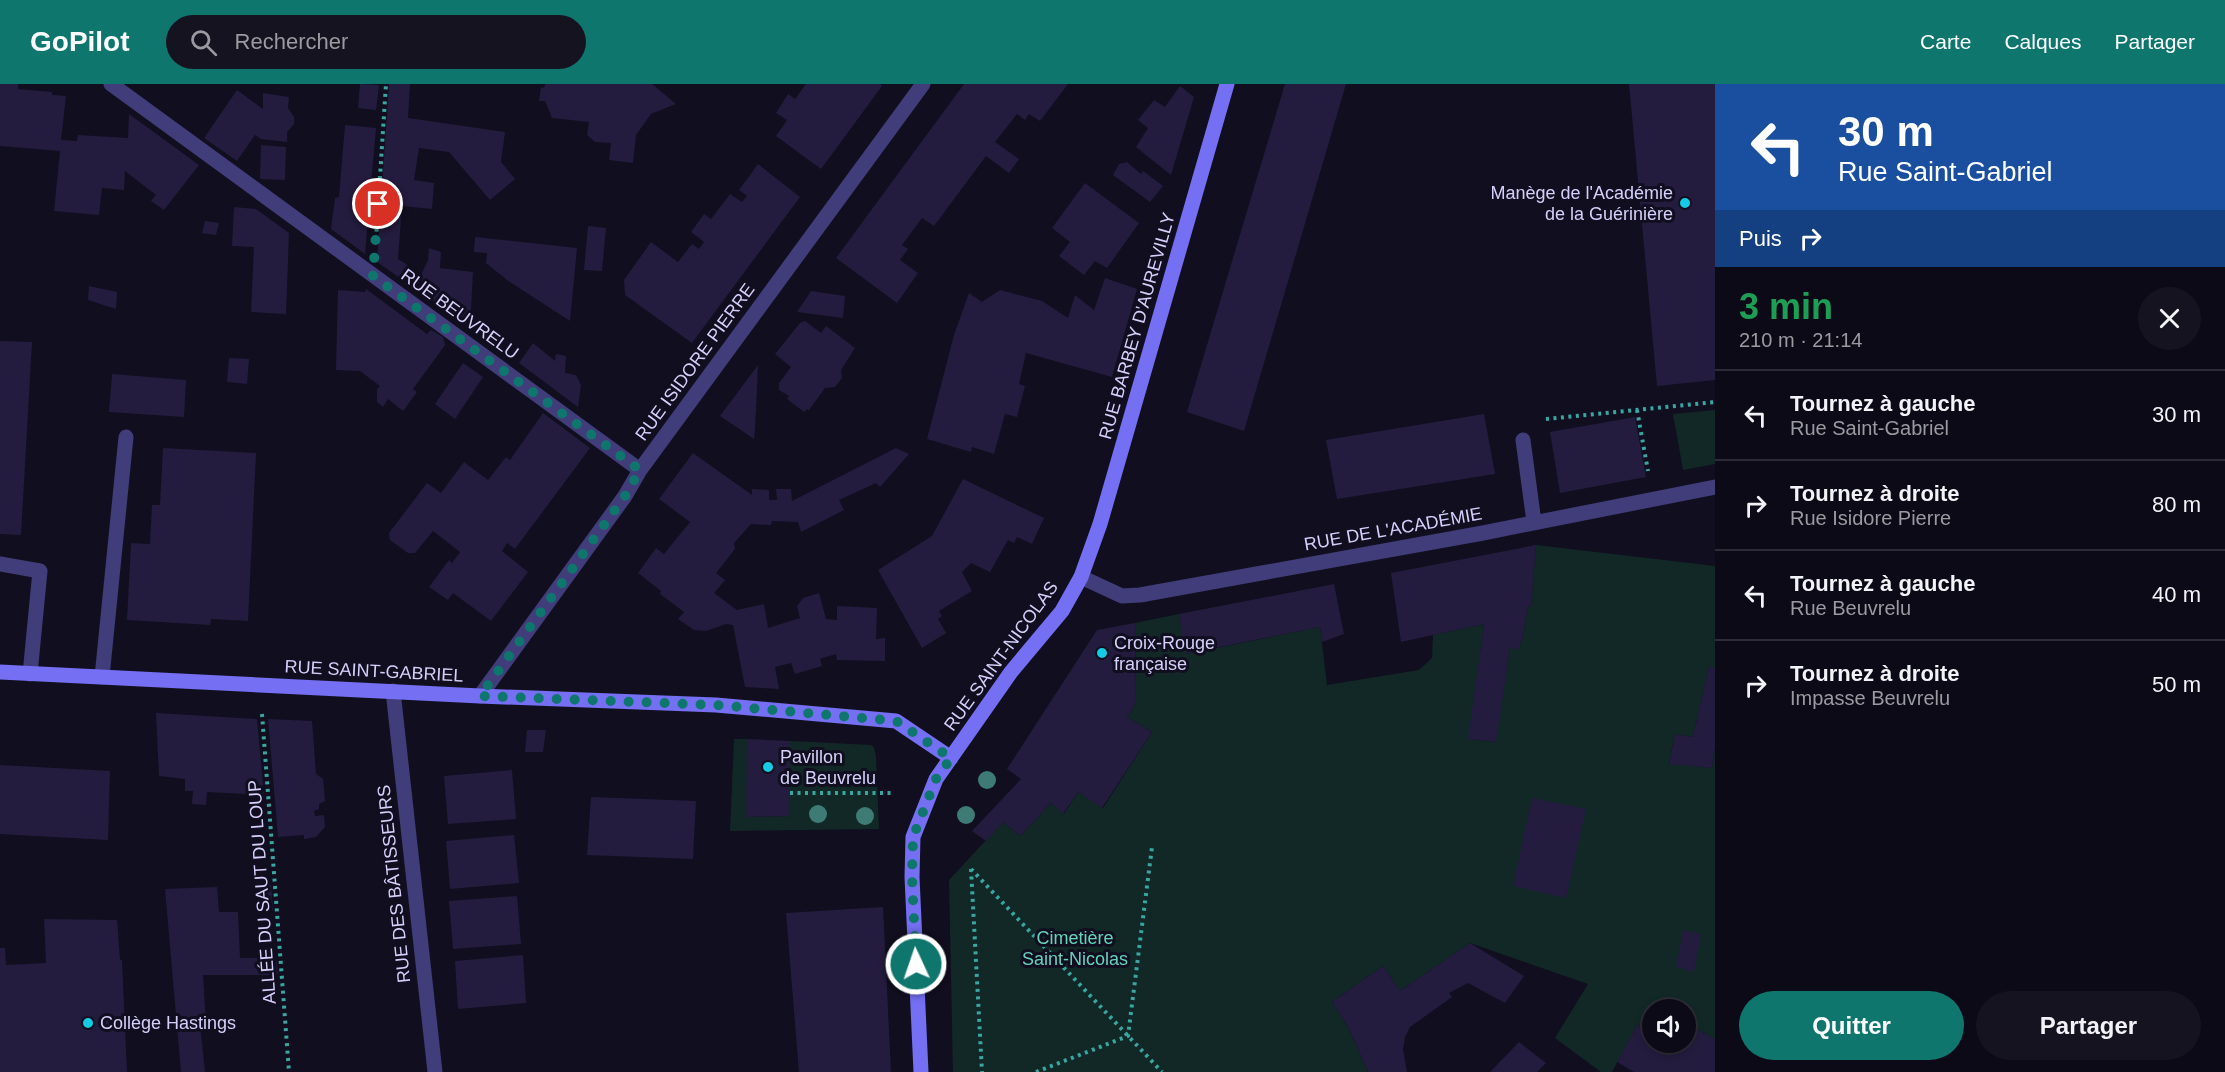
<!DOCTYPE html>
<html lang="fr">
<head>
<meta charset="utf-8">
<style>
  :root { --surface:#0d0a17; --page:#161320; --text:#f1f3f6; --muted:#9a9aa1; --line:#2d2b36; --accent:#0f766e }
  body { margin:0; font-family:Arial,sans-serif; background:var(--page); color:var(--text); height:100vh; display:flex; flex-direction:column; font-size:22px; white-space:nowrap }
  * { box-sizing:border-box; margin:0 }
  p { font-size:20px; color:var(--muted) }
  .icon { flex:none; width:33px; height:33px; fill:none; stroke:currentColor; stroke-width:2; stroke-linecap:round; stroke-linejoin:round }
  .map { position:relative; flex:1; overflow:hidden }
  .drawer { display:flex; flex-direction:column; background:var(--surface); width:510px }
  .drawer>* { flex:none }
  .hud { background:#1a4fa0; color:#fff; overflow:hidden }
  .tools { position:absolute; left:1642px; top:915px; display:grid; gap:12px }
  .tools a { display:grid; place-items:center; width:54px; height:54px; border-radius:50%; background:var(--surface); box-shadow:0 3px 9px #0003,0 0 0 2px var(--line); font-size:30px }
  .pin { position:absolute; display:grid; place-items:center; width:51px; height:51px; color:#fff; margin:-26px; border:3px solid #fff; border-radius:50%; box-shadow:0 2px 6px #0007 }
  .me { position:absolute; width:66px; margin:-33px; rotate:357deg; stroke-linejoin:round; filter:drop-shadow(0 0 4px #0008) }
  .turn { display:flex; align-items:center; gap:21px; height:126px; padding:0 24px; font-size:27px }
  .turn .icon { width:78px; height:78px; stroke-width:2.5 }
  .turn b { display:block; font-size:42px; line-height:51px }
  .then { display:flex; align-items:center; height:57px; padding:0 24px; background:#0003; gap:12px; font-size:22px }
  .round { display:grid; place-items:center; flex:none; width:63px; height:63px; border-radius:32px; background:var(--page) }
  .overview { display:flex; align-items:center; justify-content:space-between; height:102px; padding:0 24px }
  h1 { font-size:36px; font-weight:700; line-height:45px; color:#1e9e55 }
  .primary-button { display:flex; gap:12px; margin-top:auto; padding:12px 24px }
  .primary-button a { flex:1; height:69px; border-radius:36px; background:var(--accent); color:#fff; font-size:24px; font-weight:700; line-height:69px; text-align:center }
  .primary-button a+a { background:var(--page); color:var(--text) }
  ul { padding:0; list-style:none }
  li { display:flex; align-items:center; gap:18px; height:90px; padding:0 24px; border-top:2px solid var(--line) }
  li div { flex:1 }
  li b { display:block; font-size:22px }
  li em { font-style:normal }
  header { display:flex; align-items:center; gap:36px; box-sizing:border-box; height:84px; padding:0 30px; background:var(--accent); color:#fff }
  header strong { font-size:28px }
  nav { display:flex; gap:33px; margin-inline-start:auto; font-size:21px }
  .search { width:420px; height:54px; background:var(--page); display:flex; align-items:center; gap:15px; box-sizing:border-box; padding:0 21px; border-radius:33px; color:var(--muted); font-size:22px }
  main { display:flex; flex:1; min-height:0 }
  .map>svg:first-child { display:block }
  .green { fill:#122827 }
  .building { fill:#231c3e }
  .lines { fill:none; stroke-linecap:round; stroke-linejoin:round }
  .path { stroke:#38a7a2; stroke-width:4; stroke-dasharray:3 4.5; stroke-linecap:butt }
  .lane { stroke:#403d7a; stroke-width:15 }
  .street { stroke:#403d7a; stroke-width:15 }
  .secondary { stroke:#746ff3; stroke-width:15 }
  .tree { fill:#3e7b74 }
  .route { stroke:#0f766e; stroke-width:10; stroke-dasharray:0 18 }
  .poi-dot { fill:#13cce4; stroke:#110e1f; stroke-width:2 }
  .labels { text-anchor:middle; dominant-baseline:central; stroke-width:6; stroke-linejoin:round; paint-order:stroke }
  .poi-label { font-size:18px; fill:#d5d0fb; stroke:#110e1f; text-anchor:start }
  .street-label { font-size:18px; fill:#d5d0fb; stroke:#110e1f }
  .park-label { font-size:18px; fill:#63d4b9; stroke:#110e1f }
</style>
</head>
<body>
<header>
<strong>GoPilot</strong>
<div class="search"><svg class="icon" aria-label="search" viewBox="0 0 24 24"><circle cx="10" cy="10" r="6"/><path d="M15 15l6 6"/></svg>Rechercher</div>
<nav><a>Carte</a><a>Calques</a><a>Partager</a></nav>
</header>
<main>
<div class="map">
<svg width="1715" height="988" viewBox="0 0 1715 988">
  <rect width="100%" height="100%" fill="#110e1f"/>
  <path class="green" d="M 1715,326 L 1715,380 L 1683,386 L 1673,330 Z
    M 1536,461 L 1715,482 L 1715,584 L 1709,583 L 1693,653 L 1675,650 L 1669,679 L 1712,684 L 1715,663 L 1715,955 L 1686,939 L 1686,926 L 1653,926 L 1653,946 L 1637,941 L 1612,988 L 1601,988 L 1555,954 L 1588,900 L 1470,859 L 1400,907 L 1383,882 L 1332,918 L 1348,943 L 1368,988 L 953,988 L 949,796 L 1003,738 L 1020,752 L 1051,719 L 1064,730 L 1078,708 L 1103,724 L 1152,648 L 1127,633 L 1136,619 L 1135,539 L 1179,530 L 1186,570 L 1320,543 L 1327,601 L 1419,586 L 1432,574 L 1433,551 L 1484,540 L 1469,655 L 1495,658 L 1510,564 L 1520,561 L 1523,553 L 1528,522 L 1531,523 Z
    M 734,655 L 747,655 L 747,733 L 790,732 L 790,657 L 871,661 L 874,663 L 876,673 L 879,745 L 730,747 Z"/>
  <path class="building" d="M 0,0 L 18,0 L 18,5 L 52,8 L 52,11 L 66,12 L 61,56 L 77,57 L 78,51 L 128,54 L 129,30 L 199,81 L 164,126 L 151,117 L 156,111 L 125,87 L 124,106 L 102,104 L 99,131 L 54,127 L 60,67 L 0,62 Z
    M 360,0 L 379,1 L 376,26 L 358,24 Z
    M 389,0 L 410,0 L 408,34 L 505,48 L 501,78 L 515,95 L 490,116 L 449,68 L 419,64 L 414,96 L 434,99 L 432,125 L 402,122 L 398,175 L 409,182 L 400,194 L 377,178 Z
    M 545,0 L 652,0 L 676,20 L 651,30 L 636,51 L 633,79 L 609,76 L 611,59 L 595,58 L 587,51 L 589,38 L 552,34 L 545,17 L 539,17 L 541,3 L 544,4 Z
    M 806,0 L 880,0 L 882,2 L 821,85 L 776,52 L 787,36 L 776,29 L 788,10 L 795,15 Z
    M 964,0 L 1068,0 L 1040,37 L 1029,30 L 1025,36 L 1017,30 L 995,58 L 1019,75 L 1009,89 L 986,72 L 934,142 L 922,134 L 902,161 L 908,165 L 900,176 L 918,189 L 897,219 L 836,174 Z
    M 1285,0 L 1346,0 L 1244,347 L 1187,328 Z
    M 1629,0 L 1715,0 L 1715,296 L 1657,302 Z
    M 1180,2 L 1194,13 L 1171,91 L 1136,63 L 1148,44 L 1138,36 L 1154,16 L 1165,23 Z
    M 237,6 L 263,25 L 263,9 L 289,13 L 288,24 L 294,33 L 294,40 L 287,48 L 287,58 L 261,55 L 255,51 L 237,77 L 204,54 Z
    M 345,41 L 376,44 L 365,170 L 331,145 L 335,114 L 339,113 Z
    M 261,61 L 286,63 L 285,96 L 260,95 Z
    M 1127,78 L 1141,90 L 1143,87 L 1163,102 L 1150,118 L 1113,91 L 1119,80 Z
    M 758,80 L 800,113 L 692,259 L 625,211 L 624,196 L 651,158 L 678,178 L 692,160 L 699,165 L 704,158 L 691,148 L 704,130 L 711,135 L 730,110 L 742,118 L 747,112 L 739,106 Z
    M 1085,99 L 1139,139 L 1107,184 L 1095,177 L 1084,191 L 1059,172 L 1070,158 L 1052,144 Z
    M 234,123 L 256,125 L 289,149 L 286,230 L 251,228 L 254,163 L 232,162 Z
    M 205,137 L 219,139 L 216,151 L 202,149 Z
    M 588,142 L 606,144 L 602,187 L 584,186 Z
    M 475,153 L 577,164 L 570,237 L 507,196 L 486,179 L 487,169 L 474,168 Z
    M 429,164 L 441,168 L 440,184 L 473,188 L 470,243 L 420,208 L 422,189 L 428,176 Z
    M 1105,194 L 1137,205 L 1112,293 L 1026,269 L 1019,300 L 1025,302 L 1017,333 L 1005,330 L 994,370 L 972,363 L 971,368 L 927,355 L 954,251 L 969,209 L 982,218 L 1000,206 L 1042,217 L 1068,234 L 1075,211 L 1094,226 Z
    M 89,202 L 117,208 L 116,225 L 88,216 Z
    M 366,205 L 427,250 L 431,246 L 443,253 L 445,261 L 413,305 L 417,308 L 403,327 L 388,315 L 383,323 L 377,318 L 377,305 L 380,302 L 360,287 L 336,286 L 338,206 L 365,208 Z
    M 811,207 L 845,212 L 843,234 L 797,228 Z
    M 805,237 L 821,249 L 826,242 L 855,264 L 841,286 L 842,294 L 835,303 L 825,304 L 809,326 L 807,325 L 804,328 L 787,315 L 789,312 L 779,306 L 779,299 L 791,283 L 775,270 L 800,239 Z
    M 0,257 L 32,258 L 21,451 L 0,450 Z
    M 533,259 L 555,277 L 556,270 L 566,272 L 565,289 L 576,291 L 581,301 L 578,323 L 519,279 Z
    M 229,274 L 249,275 L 247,300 L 227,298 Z
    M 463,279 L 483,293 L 455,335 L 435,320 Z
    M 758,281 L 755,345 L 754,355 L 720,332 Z
    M 112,290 L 186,296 L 184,333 L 109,328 Z
    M 543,329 L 590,364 L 515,465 L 507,459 L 502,467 L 528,488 L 491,537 L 453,509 L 448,516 L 429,503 L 449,476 L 452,479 L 460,468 L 433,447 L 415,469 L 408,469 L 390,456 L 389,449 L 427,399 L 441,409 L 464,378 L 488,396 L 506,373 L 510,376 Z
    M 1484,330 L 1495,390 L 1337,415 L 1326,356 Z
    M 1635,333 L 1646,393 L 1560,409 L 1550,348 Z
    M 163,364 L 256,369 L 248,537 L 211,535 L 210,541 L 127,536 L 131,459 L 150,460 L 152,421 L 160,421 Z
    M 896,364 L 909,370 L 880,403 L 876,399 L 839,416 L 844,426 L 801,448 L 798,438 L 772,437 L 771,441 L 751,440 L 734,459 L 735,465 L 716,489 L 725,496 L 714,509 L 737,526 L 764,520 L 768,544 L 800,534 L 797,522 L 803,514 L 819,509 L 826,535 L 837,536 L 837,522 L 877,524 L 876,555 L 885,554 L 885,577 L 837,576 L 836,570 L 820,575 L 822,582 L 795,590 L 791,579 L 775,583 L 779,605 L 745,603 L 733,541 L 726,540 L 706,547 L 694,546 L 678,535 L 684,528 L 660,510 L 661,507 L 638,489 L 656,464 L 664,470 L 690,438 L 659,415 L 693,369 L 752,411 L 752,405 L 769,406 L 769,416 L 777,416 L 776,405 L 791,405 L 792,417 Z
    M 963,395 L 1044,434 L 1032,460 L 1017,453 L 1014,459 L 1008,456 L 990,488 L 971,479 L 962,488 L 972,507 L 939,527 L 942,532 L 938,535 L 946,549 L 922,564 L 878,486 L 932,452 Z
    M 1536,461 L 1531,523 L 1528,522 L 1523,553 L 1520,561 L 1516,566 L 1510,564 L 1496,658 L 1468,655 L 1484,540 L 1401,558 L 1391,489 Z
    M 1334,500 L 1344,550 L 1322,558 L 1320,543 L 1185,570 L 1179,530 Z
    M 1135,539 L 1136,619 L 1127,633 L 1152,648 L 1102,724 L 1078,708 L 1063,730 L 1051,719 L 1020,752 L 1003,738 L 986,757 L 972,747 L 1021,695 L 1007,685 L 1097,546 Z
    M 1709,582 L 1715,584 L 1715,663 L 1712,684 L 1669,680 L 1675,650 L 1693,653 Z
    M 156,629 L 257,635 L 264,711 L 207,708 L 206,721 L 192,720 L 193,707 L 185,707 L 185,695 L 159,692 Z
    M 268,635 L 312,637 L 316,690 L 323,695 L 325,717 L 319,720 L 319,725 L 314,727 L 315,732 L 324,731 L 325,743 L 316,753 L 304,755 L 304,751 L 278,753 Z
    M 527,646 L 546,646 L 543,668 L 525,668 Z
    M 747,655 L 790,657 L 790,732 L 746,733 Z
    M 0,681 L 110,687 L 108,756 L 0,750 Z
    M 512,686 L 516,735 L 448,740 L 444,692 Z
    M 591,713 L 696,717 L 693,775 L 587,771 Z
    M 1532,714 L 1586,725 L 1566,814 L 1513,802 Z
    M 514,751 L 519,799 L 450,805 L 446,757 Z
    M 259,801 L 271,801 L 273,826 L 261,827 Z
    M 217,803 L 219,828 L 238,828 L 240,874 L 276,874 L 278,891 L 203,891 L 206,940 L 200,941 L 205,988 L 181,988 L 165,805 Z
    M 517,812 L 521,860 L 453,865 L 449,817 Z
    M 883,823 L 891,988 L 799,988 L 786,829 Z
    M 44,835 L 117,836 L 120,876 L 122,876 L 127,988 L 0,988 L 0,864 L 5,864 L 6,881 L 46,879 Z
    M 1683,846 L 1701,850 L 1694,888 L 1676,883 Z
    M 1470,859 L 1524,892 L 1505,919 L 1468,899 L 1449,909 L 1452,913 L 1410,943 L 1405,953 L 1403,965 L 1407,988 L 1368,988 L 1348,943 L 1332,918 L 1383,882 L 1400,907 Z
    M 523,871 L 526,919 L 458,925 L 455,877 Z
    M 1686,939 L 1715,955 L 1715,988 L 1634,988 L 1617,978 L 1637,941 L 1653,946 L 1653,958 L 1686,958 Z
    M 1519,958 L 1546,979 L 1537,988 L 1490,988 Z"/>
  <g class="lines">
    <path class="path" d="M 376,155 L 386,0
      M 1637,326 L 1648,387
      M 1546,335 L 1715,318
      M 262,630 L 289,988
      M 790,709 L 892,709
      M 971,785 L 1162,988
      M 971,785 L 982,988
      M 1036,988 L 1128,952 L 1152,763"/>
    <path class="lane" d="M 1523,356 L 1534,438
      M 0,480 L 40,487 L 30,590
      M 102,593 L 126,353"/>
    <path class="street" d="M 111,0 L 640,386
      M 1081,493 L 1122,512 L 1140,511 L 1483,449 L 1715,403
      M 393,607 L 435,988
      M 480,612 L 625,412 L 640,386 L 923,0"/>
    <path class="secondary" d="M 0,588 L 480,612 L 716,621 L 896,637 L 951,674
      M 921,988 L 912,793 L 913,753 L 936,695 L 1011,588 L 1062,527 L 1081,493 L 1100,440 L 1227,0"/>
  </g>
  <g class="tree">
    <circle cx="987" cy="696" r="9"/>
    <circle cx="818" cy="730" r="9"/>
    <circle cx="966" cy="731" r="9"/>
    <circle cx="865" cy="732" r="9"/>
  </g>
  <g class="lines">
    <path class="route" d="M 378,120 L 373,192 L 640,386 L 625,412 L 480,612 L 716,621 L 896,637 L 951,674 L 936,695 L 913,753 L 912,793 L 916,880"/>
  </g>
  <g class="poi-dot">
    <circle cx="1685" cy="119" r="6"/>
    <circle cx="1102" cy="569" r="6"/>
    <circle cx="768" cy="683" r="6"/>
    <circle cx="88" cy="939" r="6"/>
  </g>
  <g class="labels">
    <g class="poi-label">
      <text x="1673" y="109" text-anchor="end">Manège de l'Académie<tspan x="1673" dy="21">de la Guérinière</tspan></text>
      <text x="1114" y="559">Croix-Rouge<tspan x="1114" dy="21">française</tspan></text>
      <text x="780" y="673">Pavillon<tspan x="780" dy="21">de Beuvrelu</tspan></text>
      <text x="100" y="939">Collège Hastings</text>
    </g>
    <g class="street-label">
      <text transform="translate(460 230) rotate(36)">RUE BEUVRELU</text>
      <text transform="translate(1137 242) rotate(-74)">RUE BARBEY D'AUREVILLY</text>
      <text transform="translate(695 278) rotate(-54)">RUE ISIDORE PIERRE</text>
      <text transform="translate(1393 445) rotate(-10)">RUE DE L'ACADÉMIE</text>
      <text transform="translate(1001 572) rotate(-54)">RUE SAINT-NICOLAS</text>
      <text transform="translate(374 587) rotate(3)">RUE SAINT-GABRIEL</text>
      <text transform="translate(394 800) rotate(-96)">RUE DES BÂTISSEURS</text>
      <text transform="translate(262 808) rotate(-94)">ALLÉE DU SAUT DU LOUP</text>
    </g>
    <g class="park-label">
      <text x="1075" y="854">Cimetière<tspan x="1075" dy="21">Saint-Nicolas</tspan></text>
    </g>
  </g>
</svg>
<div class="tools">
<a><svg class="icon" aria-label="sound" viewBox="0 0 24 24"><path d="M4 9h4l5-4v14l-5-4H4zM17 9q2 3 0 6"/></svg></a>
</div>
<div class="pin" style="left:378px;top:120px;background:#d93025"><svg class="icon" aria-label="arrive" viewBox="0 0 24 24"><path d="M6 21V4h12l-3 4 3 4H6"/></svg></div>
<svg class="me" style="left:916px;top:880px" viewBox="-20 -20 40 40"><circle r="17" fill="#0f766e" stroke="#fff" stroke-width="3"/><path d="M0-11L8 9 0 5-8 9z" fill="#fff"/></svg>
</div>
<section class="drawer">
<div class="hud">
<div class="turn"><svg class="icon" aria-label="left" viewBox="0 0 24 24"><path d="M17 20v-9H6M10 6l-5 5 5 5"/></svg><div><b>30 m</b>Rue Saint-Gabriel</div></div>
<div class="then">Puis<svg class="icon" aria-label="right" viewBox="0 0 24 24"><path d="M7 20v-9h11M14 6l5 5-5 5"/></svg></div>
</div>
<div class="overview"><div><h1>3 min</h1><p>210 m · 21:14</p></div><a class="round"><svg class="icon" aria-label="close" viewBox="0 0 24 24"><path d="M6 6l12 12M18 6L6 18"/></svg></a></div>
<ul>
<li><svg class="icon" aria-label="left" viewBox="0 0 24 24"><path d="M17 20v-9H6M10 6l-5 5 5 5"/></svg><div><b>Tournez à gauche</b><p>Rue Saint-Gabriel</p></div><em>30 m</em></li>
<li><svg class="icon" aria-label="right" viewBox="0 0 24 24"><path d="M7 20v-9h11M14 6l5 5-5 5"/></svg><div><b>Tournez à droite</b><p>Rue Isidore Pierre</p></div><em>80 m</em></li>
<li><svg class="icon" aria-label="left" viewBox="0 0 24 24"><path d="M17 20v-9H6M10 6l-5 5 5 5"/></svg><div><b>Tournez à gauche</b><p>Rue Beuvrelu</p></div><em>40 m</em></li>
<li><svg class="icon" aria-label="right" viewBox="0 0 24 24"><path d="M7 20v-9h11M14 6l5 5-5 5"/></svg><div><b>Tournez à droite</b><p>Impasse Beuvrelu</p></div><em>50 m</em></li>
</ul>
<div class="primary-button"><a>Quitter</a><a>Partager</a></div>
</section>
</main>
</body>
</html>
